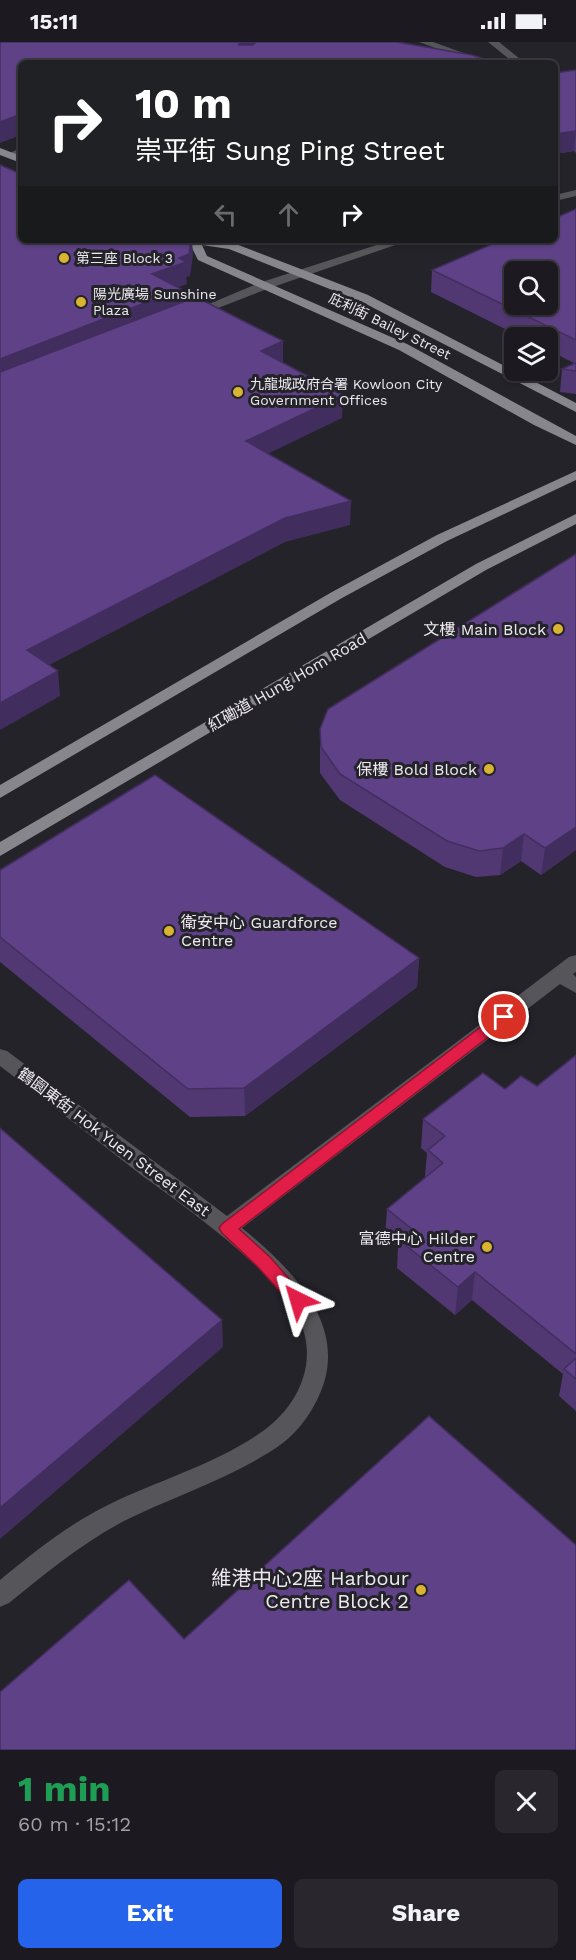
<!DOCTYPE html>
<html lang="en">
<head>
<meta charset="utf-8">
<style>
  :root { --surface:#1c1a20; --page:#29272d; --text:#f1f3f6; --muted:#a0a1a5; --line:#3a383e; --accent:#2563eb }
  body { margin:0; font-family:"Work Sans","Noto Sans TC",sans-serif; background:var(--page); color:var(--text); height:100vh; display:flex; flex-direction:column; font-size:22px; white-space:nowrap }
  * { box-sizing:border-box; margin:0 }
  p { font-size:20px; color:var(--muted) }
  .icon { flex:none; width:33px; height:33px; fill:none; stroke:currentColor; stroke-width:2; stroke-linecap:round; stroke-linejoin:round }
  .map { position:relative; height:1708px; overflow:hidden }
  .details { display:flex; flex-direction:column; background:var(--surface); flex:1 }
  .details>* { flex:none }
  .banner { position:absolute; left:18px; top:18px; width:540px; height:183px; border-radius:9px; box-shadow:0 2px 4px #0004,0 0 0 2px var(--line); background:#202124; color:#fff; overflow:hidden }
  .fabs { position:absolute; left:504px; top:219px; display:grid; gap:12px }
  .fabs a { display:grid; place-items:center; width:54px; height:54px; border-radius:9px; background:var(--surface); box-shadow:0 2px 4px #0004,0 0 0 2px var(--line); font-size:30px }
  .pin { position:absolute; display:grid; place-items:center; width:51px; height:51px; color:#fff; margin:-26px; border:3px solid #fff; border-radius:50%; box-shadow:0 2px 6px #0007 }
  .me { position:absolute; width:66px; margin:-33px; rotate:320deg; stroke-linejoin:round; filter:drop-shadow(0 0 4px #0008) }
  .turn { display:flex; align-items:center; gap:21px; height:126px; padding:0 18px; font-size:27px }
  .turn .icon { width:78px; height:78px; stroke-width:2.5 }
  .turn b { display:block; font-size:42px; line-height:51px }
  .lanes { display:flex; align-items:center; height:57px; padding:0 18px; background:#0003; justify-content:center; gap:30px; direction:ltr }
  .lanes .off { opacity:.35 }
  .round { display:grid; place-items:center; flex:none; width:63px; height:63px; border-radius:9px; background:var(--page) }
  .summary { display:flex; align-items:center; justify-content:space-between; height:102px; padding:0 18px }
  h1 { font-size:36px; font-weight:700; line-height:45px; color:#1e9e55 }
  .primary-button { display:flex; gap:12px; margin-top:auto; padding:12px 18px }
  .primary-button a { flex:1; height:69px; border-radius:9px; background:var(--accent); color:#fff; font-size:24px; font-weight:700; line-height:69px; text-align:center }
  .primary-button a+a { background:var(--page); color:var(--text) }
  .status { display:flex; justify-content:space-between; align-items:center; height:42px; padding:0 30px; background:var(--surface); direction:ltr }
  .status svg { height:16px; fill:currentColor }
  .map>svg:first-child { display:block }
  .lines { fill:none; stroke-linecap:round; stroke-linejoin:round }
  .minor { fill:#565559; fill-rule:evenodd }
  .major { fill:#88868d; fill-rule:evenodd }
  .wall { fill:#513873 }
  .shaded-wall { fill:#422e5e }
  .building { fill:#5e4186; stroke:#422e5e; stroke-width:1.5; fill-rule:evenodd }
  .route { fill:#e11d48; stroke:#92132f; stroke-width:1.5 }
  .poi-dot { fill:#dab333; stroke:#25232a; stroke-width:2 }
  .labels { text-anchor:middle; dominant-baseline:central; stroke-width:6; stroke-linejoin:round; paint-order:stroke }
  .far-poi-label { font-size:14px; fill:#eceaef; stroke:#25232a; text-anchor:start }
  .far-street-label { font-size:14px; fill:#eceaef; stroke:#25232a }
  .poi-label { font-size:16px; fill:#eceaef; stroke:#25232a; text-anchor:end }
  .street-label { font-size:16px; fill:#eceaef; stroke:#25232a }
  .near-poi-label { font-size:20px; fill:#eceaef; stroke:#25232a; text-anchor:end }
</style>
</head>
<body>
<div class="status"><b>15:11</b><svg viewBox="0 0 49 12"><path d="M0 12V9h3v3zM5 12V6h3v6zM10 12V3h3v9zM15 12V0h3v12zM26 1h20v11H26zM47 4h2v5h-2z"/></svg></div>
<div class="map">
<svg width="576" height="1708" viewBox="0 0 576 1708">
  <rect width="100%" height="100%" fill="#25232a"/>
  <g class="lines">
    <path class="minor" d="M 419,0 L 433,0 L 491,21 L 476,21 Z
      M 488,0 L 499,0 L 525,21 L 514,21 Z
      M 21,106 L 21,113 L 10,116 L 5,113 Z
      M 576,148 L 576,154 L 555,159 L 555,153 Z
      M 392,198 L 410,198 L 267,247 L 195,275 L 187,275 L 185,272 L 259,241 Z
      M 576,913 L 576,930 L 573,932 L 576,935 L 576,951 L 560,942 L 242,1186 C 294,1229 353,1287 317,1358 C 307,1378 294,1394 276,1406 C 229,1437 174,1454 124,1479 C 82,1501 45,1532 9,1561 L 0,1565 L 0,1538 C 34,1510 69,1482 108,1463 C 159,1438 217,1422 263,1389 C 295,1366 316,1327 303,1287 C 284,1233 186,1166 140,1132 C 94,1096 47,1060 0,1024 L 0,1007 L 7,1009 L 227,1174 L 569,915 Z"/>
    <path class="major" d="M 0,106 L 21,114 L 21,121 L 0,113 Z
      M 188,198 L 216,198 L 236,202 L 368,253 L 576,361 L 576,370 L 360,259 L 229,207 L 202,203 L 207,214 L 407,302 L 576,394 L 576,403 L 534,383 L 399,308 L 198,218 Z
      M 576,429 L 576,438 L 447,499 L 342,556 L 0,756 L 0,743 L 332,550 L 437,493 Z
      M 576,472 L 576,482 L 486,528 L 0,814 L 0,800 L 476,522 Z"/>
  </g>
  <path class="wall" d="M 576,28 L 576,111 L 574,109 L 555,112 L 555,31 Z
    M 576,167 L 576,352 L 560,350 L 562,327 L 574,321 L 548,308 L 548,296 L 523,296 L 431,250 L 432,228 Z
    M 304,198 L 327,198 L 312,199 Z
    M 576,512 L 576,808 L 541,833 L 521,819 L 500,833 L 476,835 L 445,825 L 340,758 L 320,731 L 320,687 Z
    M 0,828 L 419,916 L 417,945 L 245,1074 L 190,1075 L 0,920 Z
    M 576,1013 L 576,1369 L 559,1354 L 563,1332 L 472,1258 L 455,1273 L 397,1226 L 398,1206 L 385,1195 L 387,1167 L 425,1135 L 427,1111 L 421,1106 L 423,1077 L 505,1047 L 537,1044 Z"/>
  <path class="shaded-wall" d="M 239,0 L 255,0 L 255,7 L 240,19 Z
    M 21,72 L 21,93 L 0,101 L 0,80 Z
    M 576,89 L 574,109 L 555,112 L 555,92 Z
    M 191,198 L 192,198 L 193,213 L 190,234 L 186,235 L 187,242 L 154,254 L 152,232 Z
    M 181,247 L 182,269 L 0,341 L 0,317 Z
    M 283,299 L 283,322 L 261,309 Z
    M 343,353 L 342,376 L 247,422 L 246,399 Z
    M 351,459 L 350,483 L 285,500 L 30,633 L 27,608 L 285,476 Z
    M 58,629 L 60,654 L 0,688 L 0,661 Z
    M 576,785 L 576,808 L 541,833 L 545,806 Z
    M 524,792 L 521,819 L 500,833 L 503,806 Z
    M 419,916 L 417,945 L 245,1074 L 244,1046 Z
    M 475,1230 L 472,1258 L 455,1273 L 458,1245 Z
    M 222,1278 L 223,1305 L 0,1497 L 0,1466 Z"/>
  <path class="building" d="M 0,0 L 239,0 L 239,3 L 253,3 L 256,0 L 397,0 L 472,13 L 496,21 L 21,21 L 21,72 L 0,80 Z
    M 576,28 L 576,89 L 555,92 L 555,31 Z
    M 0,123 L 21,132 L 21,198 L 191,198 L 189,212 L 179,216 L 186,220 L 152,232 L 181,247 L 0,317 Z
    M 576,167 L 576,298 L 432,228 L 502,198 L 555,198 L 555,176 ZM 514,230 L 548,230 L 548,262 L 514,262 Z
    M 196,255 L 283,299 L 261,309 L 343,353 L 246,399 L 351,459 L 285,476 L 27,608 L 58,629 L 0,661 L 0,330 Z
    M 576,321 L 576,329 L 562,327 Z
    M 576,512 L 576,785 L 545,806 L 524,792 L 503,806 L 479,809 L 447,799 L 340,732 L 321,705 L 320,687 L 328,667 Z
    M 155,733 L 419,916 L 244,1046 L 188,1047 L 0,895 L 0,828 Z
    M 576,1013 L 576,1312 L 475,1230 L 458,1245 L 399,1198 L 412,1187 L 387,1167 L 443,1121 L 428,1108 L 445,1094 L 423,1077 L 483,1031 L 505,1047 L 521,1034 L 537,1044 Z
    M 0,1086 L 222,1278 L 0,1466 Z
    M 576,1316 L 576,1337 L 564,1327 Z
    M 429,1374 L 576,1503 L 576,1708 L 0,1708 L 0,1650 L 129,1538 L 184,1597 Z"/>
  <path class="route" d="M 504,970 L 511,975 L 509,979 L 239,1187 L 270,1215 L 304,1254 L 306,1258 L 304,1263 L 298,1266 L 292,1263 L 258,1225 L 222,1191 L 219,1186 L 222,1182 L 499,971 Z"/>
  <g class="poi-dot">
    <circle cx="64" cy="216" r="6"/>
    <circle cx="81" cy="260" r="6"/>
    <circle cx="238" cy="350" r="6"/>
    <circle cx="558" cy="587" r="6"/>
    <circle cx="489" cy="727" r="6"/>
    <circle cx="169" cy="889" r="6"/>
    <circle cx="487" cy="1205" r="6"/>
    <circle cx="421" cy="1548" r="6"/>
  </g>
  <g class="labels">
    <g class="far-poi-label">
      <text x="76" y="216">第三座 Block 3</text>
      <text x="93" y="252">陽光廣場 Sunshine<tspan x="93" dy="16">Plaza</tspan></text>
      <text x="250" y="342">九龍城政府合署 Kowloon City<tspan x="250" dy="16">Government Offices</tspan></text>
    </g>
    <g class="far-street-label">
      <text transform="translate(390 284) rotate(26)">庇利街 Bailey Street</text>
    </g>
    <g class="poi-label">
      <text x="546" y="587">文樓 Main Block</text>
      <text x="477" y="727">保樓 Bold Block</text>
      <text x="181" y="880" text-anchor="start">衛安中心 Guardforce<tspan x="181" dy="18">Centre</tspan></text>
      <text x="475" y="1196">富德中心 Hilder<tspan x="475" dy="18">Centre</tspan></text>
    </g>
    <g class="street-label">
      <text transform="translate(287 640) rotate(-30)">紅磡道 Hung Hom Road</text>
      <text transform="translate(114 1100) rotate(37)">鶴園東街 Hok Yuen Street East</text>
    </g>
    <g class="near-poi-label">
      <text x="409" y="1536">維港中心2座 Harbour<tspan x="409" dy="23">Centre Block 2</tspan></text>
    </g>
  </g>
</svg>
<div class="fabs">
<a><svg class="icon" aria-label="search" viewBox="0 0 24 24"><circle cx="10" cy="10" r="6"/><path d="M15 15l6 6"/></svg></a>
<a><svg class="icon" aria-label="layers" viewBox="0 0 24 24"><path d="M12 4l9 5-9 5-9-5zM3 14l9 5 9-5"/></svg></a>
</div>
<div class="pin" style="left:504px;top:975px;background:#d93025"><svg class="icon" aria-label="arrive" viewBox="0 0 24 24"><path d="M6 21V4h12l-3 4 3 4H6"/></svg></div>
<svg class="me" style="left:298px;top:1258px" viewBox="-20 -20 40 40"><path d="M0-17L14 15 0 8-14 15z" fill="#e11d48" stroke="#fff" stroke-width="4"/></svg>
<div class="banner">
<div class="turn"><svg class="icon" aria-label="right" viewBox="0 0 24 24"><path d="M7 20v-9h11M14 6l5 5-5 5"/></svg><div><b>10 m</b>崇平街 Sung Ping Street</div></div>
<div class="lanes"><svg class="icon off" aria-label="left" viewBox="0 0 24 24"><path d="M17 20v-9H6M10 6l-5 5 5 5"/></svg><svg class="icon off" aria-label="ahead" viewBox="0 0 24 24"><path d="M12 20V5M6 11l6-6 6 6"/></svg><svg class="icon" aria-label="right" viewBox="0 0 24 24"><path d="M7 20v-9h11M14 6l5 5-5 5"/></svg></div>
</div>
</div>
<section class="details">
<div class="summary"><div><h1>1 min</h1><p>60 m · 15:12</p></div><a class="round"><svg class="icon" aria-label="close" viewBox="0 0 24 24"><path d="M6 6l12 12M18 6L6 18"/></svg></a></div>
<div class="primary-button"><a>Exit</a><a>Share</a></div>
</section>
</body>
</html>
